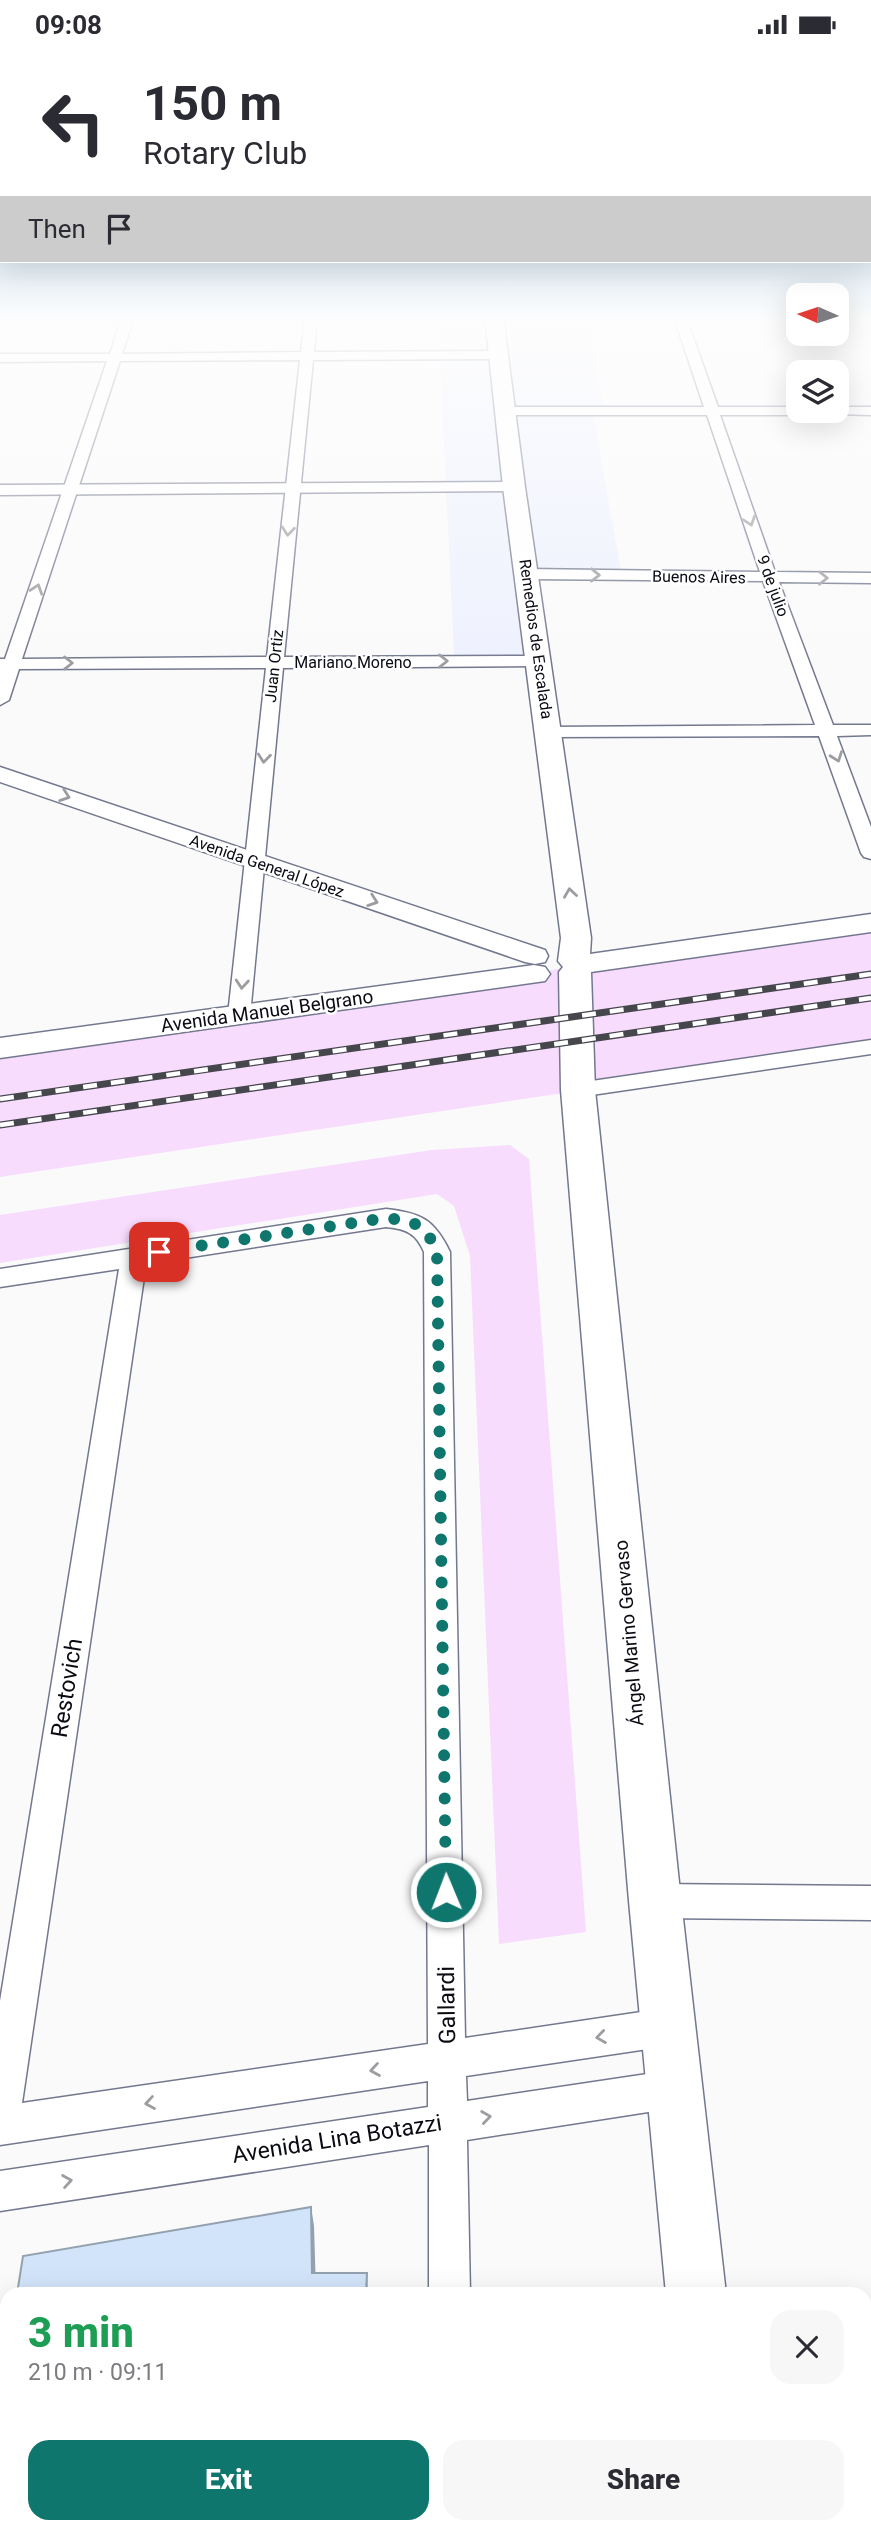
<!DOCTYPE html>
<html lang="en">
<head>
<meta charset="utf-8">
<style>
  :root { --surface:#fff; --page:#f7f7f7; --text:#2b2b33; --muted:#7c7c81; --accent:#0f766e }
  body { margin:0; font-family:Roboto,sans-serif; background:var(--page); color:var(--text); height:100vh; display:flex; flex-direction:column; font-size:26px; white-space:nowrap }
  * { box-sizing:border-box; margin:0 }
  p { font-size:23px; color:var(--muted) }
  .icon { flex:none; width:38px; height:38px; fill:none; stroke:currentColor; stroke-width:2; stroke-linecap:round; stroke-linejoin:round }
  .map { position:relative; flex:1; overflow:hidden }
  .drawer { position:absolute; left:0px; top:2238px; width:872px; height:247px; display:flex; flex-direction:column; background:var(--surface); border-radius:21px 21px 0 0; box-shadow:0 7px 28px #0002 }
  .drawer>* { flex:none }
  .banner { position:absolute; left:0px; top:0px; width:872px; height:214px; box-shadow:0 7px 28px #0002; background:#fff; color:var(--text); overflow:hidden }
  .needle { width:46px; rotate:273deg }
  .tools { position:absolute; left:786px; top:234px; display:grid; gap:14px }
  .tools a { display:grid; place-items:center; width:63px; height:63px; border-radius:14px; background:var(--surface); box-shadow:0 7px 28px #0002; font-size:35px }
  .pin { position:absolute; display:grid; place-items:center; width:60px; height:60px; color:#fff; margin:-30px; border-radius:14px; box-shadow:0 4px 10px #0006 }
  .me { position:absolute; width:77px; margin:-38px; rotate:359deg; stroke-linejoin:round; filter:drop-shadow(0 0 5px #0008) }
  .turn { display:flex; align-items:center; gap:24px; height:147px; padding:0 28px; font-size:32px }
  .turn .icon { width:91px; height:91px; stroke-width:2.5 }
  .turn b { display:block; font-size:49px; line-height:60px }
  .then { display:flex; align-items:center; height:66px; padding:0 28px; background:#0003; gap:14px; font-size:26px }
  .round { display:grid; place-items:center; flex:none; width:74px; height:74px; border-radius:21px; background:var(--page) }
  .summary { display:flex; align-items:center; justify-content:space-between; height:119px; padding:0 28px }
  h1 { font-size:42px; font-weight:800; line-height:52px; color:#1e9e55 }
  .cta { display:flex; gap:14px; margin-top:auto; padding:14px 28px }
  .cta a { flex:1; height:80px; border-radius:21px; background:var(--accent); color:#fff; font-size:28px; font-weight:800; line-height:80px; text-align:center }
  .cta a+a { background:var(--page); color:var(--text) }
  .status { display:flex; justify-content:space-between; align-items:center; height:49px; padding:0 35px; background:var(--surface); direction:ltr }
  .status svg { height:19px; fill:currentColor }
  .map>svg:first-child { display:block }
  .built { fill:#eef1fe }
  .green { fill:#f8dcfd }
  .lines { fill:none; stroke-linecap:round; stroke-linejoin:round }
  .minor-casing { stroke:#73788e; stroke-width:3 }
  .tertiary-casing { stroke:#73788e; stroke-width:3 }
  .secondary-casing { stroke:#73788e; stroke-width:3 }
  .minor { fill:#fff; fill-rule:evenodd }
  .tertiary { fill:#fff; fill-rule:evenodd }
  .secondary { fill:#fff; fill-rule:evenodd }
  .rail-casing { stroke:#46474d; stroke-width:7 }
  .rail { stroke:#fff; stroke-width:4.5; stroke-dasharray:14; stroke-linecap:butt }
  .shaded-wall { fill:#93a0ae }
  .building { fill:#d2e4f9; stroke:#93a0ae; stroke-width:2 }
  .oneway { stroke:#9d9da1 }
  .route { stroke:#0f766e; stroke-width:12; stroke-dasharray:0 21.6 }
  .labels { text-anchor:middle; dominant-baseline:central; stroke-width:5; stroke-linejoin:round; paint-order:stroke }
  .far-street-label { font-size:16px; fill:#0a0b13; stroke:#fff }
  .street-label { font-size:19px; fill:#0a0b13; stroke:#fff }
  .near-street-label { font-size:23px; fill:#0a0b13; stroke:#fff }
</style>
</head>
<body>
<div class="status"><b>09:08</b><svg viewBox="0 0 49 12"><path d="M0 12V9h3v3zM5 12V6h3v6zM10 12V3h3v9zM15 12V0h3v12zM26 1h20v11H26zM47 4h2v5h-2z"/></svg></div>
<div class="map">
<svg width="871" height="2484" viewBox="0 0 871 2484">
  <rect width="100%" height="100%" fill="#fafafa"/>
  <path class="built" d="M 438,268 L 586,268 L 604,358 L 592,359 L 622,527 L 527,525 L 539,612 L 454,606 Z"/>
  <path class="green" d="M 871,874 L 871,998 L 0,1128 L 0,999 L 533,925 L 577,916 Z
    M 510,1096 L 529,1110 L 586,1883 L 499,1895 L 470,1207 L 454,1157 L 437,1145 L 0,1214 L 0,1166 L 432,1101 Z"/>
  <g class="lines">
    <defs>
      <path id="minor" d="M 122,268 L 134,268 L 122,305 L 301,303 L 305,268 L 317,268 L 314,303 L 499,302 L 505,306 L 499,310 L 313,311 L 284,608 L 539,607 L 547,612 L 539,617 L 283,619 L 250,966 L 247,971 L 231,971 L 228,966 L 266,619 L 19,620 L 9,651 L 0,656 L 0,610 L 5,610 L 107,312 L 0,313 L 0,305 L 110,305 ZM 300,311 L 267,608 L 22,610 L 120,312 Z
        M 674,268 L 686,268 L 718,358 L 798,358 L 798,362 L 804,362 L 798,366 L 720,366 L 775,523 L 871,524 L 871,534 L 779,533 L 833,676 L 871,676 L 871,686 L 837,687 L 871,778 L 871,810 L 864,808 L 861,804 L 819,687 L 548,688 L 539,683 L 548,678 L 815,676 L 763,532 L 527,530 L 519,525 L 527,520 L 760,523 L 707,366 L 505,366 L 498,362 L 505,358 L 704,358 Z
        M 836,358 L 871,358 L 871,366 L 831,365 L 830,362 L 836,362 Z
        M 871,991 L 871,1005 L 578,1048 L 570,1046 L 566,1041 L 570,1036 L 578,1034 Z
        M 386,1160 C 421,1164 434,1170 450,1203 L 465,1989 L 668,1959 L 681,1965 L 687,1978 L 681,1991 L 668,1997 L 466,2027 L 467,2052 L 674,2021 L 687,2027 L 693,2040 L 687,2053 L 674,2059 L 467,2091 L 470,2245 L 429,2245 L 429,2096 L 0,2162 L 0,2122 L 428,2058 L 428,2032 L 0,2096 L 0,1952 L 119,1220 L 0,1238 L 0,1220 ZM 386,1178 C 406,1180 416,1184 424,1203 L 428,1995 L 22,2054 L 146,1215 Z
        M 655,1835 L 871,1837 L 871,1871 L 655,1869 L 643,1864 L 637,1852 L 643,1840 Z
        M 431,2478 L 475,2478 L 475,2484 L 431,2484 Z"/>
      <path id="tertiary" d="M 514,433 L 520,434 L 523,438 L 520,442 L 0,446 L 0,436 Z
        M 0,718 L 545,901 L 548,907 L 545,913 L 535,915 L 525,913 L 0,733 Z"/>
      <path id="secondary" d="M 485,268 L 503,268 L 525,438 L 591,889 L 590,905 L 871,865 L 871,883 L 591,923 L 595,1041 L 681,1852 L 726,2245 L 666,2245 L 629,1852 L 561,1041 L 559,923 L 563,918 L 558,912 L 561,889 L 503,438 Z
        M 534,916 L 545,918 L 550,925 L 545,932 L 0,1009 L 0,989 Z
        M 688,2478 L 754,2478 L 754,2484 L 688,2484 Z"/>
    </defs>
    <use href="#minor" class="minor-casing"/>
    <use href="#tertiary" class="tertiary-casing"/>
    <use href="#secondary" class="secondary-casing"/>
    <use href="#minor" class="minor"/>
    <use href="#tertiary" class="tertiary"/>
    <use href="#secondary" class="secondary"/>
    <defs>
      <path id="rail" d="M 0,1050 L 871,925
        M 0,1076 L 871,949"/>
    </defs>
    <use href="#rail" class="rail-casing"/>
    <use href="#rail" class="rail"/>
  </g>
  <path class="shaded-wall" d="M 311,2158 L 314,2177 L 316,2242 L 312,2224 Z
    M 367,2224 L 368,2245 L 366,2245 Z"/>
  <path class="building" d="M 311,2158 L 312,2224 L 367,2224 L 366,2245 L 17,2245 L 23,2207 Z
    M 7,2309 L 7,2478 L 361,2478 L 360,2484 L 0,2484 L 0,2355 Z"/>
  <defs><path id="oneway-chevron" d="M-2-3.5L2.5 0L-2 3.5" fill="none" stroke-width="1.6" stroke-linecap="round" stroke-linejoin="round" transform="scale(1.75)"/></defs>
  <g class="oneway">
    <use href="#oneway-chevron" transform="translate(750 472) rotate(71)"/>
    <use href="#oneway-chevron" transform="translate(288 482) rotate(96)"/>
    <use href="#oneway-chevron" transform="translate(595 526) rotate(1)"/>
    <use href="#oneway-chevron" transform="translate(823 529)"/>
    <use href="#oneway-chevron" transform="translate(37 540) rotate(-72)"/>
    <use href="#oneway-chevron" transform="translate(443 612)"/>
    <use href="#oneway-chevron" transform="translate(68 614)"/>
    <use href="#oneway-chevron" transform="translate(837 708) rotate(70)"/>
    <use href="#oneway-chevron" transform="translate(264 709) rotate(96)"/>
    <use href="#oneway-chevron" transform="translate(65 747) rotate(19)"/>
    <use href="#oneway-chevron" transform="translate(570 844) rotate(-98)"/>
    <use href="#oneway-chevron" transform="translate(373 852) rotate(19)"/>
    <use href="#oneway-chevron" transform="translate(242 935) rotate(95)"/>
    <use href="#oneway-chevron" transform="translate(601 1988) rotate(172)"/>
    <use href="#oneway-chevron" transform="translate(375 2021) rotate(171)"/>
    <use href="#oneway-chevron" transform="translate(150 2054) rotate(171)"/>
    <use href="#oneway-chevron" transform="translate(486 2068) rotate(-8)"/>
    <use href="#oneway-chevron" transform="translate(67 2132) rotate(-9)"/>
  </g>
  <linearGradient id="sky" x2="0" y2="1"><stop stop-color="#7fb2da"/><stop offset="0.44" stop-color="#fdfdfd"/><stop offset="1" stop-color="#fdfdfd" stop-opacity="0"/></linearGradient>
  <rect width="871" height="616" fill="url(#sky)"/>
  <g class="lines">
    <path class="route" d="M 159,1203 L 386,1169 C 416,1172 425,1175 437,1203 L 446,1843"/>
  </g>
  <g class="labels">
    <g class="far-street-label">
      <text transform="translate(699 528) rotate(1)">Buenos Aires</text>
      <text transform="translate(773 537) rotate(70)">9 de julio</text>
      <text transform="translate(536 590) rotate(82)">Remedios de Escalada</text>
      <text x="353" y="613">Mariano Moreno</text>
      <text transform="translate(274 617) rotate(-84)">Juan Ortiz</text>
      <text transform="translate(267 817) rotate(19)">Avenida General López</text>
    </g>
    <g class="street-label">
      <text transform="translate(267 962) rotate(-8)">Avenida Manuel Belgrano</text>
      <text transform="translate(629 1584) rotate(-95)">Ángel Marino Gervaso</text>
    </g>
    <g class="near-street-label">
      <text transform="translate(67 1639) rotate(-81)">Restovich</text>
      <text transform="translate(447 1956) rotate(-91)">Gallardi</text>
      <text transform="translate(337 2090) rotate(-9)">Avenida Lina Botazzi</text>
    </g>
  </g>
</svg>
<div class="tools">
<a><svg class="needle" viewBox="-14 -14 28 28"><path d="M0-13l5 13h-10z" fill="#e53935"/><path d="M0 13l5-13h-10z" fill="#7c7c81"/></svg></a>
<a><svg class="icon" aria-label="layers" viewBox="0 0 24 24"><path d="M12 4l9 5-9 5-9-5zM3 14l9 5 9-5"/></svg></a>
</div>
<div class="pin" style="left:159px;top:1203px;background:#d93025"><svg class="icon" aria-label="arrive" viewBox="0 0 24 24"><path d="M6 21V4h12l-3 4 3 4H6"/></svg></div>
<svg class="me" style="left:446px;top:1843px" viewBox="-20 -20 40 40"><circle r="17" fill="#0f766e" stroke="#fff" stroke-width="3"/><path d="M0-11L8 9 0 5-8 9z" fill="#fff"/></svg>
<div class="banner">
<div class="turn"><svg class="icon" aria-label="left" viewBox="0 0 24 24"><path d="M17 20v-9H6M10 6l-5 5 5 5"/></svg><div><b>150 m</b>Rotary Club</div></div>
<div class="then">Then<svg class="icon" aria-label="arrive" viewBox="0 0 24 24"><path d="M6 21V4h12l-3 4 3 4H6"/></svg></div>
</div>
<section class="drawer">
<div class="summary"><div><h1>3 min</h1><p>210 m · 09:11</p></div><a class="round"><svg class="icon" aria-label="close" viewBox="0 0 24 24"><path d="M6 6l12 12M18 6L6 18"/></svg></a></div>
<div class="cta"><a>Exit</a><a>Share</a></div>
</section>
</div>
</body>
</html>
